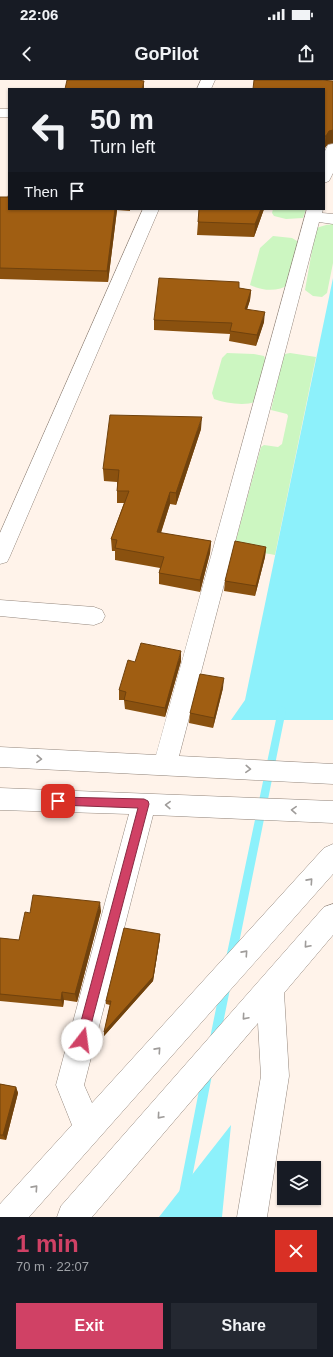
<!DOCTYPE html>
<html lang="en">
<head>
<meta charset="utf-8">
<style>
  :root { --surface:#171b24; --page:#242831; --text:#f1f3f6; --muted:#9ea1a6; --accent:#d04165 }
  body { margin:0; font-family:Helvetica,sans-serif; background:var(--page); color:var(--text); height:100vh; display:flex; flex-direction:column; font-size:15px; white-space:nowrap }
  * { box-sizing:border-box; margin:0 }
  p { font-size:13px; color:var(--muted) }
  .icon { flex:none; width:22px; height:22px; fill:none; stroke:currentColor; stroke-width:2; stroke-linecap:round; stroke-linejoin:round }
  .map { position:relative; height:1137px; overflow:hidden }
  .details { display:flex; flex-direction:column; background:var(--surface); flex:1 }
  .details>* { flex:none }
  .hud { position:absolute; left:8px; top:8px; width:317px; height:122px; border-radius:0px; box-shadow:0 1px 3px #0004; background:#171b24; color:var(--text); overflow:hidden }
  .buttons { position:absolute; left:277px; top:1081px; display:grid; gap:8px }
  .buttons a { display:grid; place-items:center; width:44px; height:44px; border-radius:0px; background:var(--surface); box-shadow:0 1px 3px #0004; font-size:20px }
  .pin { position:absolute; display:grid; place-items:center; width:34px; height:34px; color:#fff; margin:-17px; border-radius:8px; box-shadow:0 2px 6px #0006 }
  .me { position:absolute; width:44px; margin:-22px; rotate:15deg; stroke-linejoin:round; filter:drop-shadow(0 0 3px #0008) }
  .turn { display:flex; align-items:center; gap:14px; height:84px; padding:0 16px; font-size:18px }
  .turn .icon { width:52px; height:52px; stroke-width:2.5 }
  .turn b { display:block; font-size:28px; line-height:34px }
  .then { display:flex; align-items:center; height:38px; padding:0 16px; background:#0003; gap:8px; font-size:15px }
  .round { display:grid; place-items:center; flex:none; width:42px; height:42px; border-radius:0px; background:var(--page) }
  .head { display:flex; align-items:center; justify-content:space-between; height:68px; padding:0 16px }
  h1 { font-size:24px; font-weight:600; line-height:30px; color:var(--accent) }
  .action { display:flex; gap:8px; margin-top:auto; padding:8px 16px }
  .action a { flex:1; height:46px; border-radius:0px; background:var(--accent); color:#fff; font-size:16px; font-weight:600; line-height:46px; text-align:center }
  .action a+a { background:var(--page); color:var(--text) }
  .status { display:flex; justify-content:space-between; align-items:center; height:28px; padding:0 20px; background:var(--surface); direction:ltr }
  .status svg { height:11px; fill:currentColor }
  header { display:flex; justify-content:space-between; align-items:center; height:52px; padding:0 16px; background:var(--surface); font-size:18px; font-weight:600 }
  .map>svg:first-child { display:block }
  .green { fill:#ccf6c1 }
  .water { fill:#8df1fb }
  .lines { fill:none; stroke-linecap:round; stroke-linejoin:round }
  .stream { fill:#8df1fb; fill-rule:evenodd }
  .minor-casing { stroke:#94877d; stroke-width:1 }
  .minor { fill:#fff; fill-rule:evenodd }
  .wall { fill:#8a510f }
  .shaded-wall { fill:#70420d }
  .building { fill:#a05e12; stroke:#70420d }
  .oneway { stroke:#9f9c9a }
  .route { fill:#d04165; stroke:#872a42 }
</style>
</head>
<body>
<div class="status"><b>22:06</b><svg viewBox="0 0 49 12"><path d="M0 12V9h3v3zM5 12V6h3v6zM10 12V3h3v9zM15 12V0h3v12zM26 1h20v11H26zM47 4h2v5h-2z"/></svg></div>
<header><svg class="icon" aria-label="back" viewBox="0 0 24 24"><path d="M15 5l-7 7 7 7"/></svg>GoPilot<svg class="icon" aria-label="share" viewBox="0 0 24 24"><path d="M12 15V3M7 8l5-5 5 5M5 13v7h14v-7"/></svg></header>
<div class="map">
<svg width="333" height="1137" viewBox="0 0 333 1137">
  <rect width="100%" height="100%" fill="#fff3ea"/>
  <path class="green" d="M 273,129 L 306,129 L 303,138 L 286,139 L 274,136 L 272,133 Z
    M 333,144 L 333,183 L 327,213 L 322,217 L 313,216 L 305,210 L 316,148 L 326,145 Z
    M 273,156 L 292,158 L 297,161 L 298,164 L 290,204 C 278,212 263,211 250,205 L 260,168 Z
    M 227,273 L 254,274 L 264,276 L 267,284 L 255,322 C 244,326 225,323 214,319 L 212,313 L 222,278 Z
    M 290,273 L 316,277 L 275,475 C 261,472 243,473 236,460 L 261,367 L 264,365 L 278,367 L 282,364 L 288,336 L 287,334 L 271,330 L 283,277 L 285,274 Z"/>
  <path class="water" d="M 333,198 L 333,640 L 231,640 L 245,620 Z
    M 231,1045 L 222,1137 L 159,1137 Z"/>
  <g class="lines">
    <path class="stream" d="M 282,626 L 285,628 L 286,630 L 236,878 L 234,881 L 231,883 L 228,881 L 226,878 L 278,630 L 279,628 Z
      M 225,904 L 228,906 L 230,909 L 220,958 L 219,962 L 215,963 L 211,962 L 210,958 L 220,909 L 222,906 Z
      M 207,990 L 211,991 L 212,995 L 189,1113 L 188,1117 L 184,1118 L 180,1117 L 179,1113 L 202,995 L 203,991 Z"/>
    <defs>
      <path id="minor" d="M 201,0 L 215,0 L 211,9 L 197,9 Z
        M 0,29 L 9,29 L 9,37 L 0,37 Z
        M 333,64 L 333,93 L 329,101 L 324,103 L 324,73 L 328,65 Z
        M 143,129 L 159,129 L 10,476 L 7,482 L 0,484 L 0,453 Z
        M 307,129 L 323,129 L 322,133 L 333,134 L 333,144 L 319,142 L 179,676 L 333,684 L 333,704 L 0,687 L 0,667 L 156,675 Z
        M 0,520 L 94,527 L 102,530 L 105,536 L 102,542 L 94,545 L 0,536 Z
        M 0,708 L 333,721 L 333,743 L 153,735 L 84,1005 L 92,1023 L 324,768 L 333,764 L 333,794 L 29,1137 L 0,1137 L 0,1124 L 72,1045 L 56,1005 L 129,734 L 0,730 Z
        M 333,824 L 333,855 L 284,913 L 289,996 L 267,1137 L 237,1137 L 261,996 L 258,943 L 92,1137 L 57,1137 L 61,1126 L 324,827 Z"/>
    </defs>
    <use href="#minor" class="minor-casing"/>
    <use href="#minor" class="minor"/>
  </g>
  <path class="wall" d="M 333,1 L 333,63 L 328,64 L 324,69 L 324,9 Z
    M 0,117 L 9,129 L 130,129 L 130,131 L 117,130 L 108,202 L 0,199 Z
    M 199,129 L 264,129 L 254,157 L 197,155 Z
    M 239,208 L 251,210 L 250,220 L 247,229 L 264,242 L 256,266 L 229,261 L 230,254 L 154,250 L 154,240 Z
    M 201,349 L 176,425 L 170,424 L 161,453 L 211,461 L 210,473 L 200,512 L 159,504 L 159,493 L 160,488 L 115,480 L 115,471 L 112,471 L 111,459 L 124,423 L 117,423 L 117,402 L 104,401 L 103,389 Z
    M 266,467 L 265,477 L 255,516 L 224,511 L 225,501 Z
    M 181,581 L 165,637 L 125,629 L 124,620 L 119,620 L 119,610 L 135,582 Z
    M 223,608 L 213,648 L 189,643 L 190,633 Z
    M 101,831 L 77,922 L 64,920 L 63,927 L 0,921 L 0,858 L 19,860 L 30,833 Z
    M 160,854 L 160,858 L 153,901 L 104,956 L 104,952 L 110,925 L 106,924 L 106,921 Z
    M 0,1004 L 16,1007 L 18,1013 L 6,1060 L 0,1059 Z"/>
  <path class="shaded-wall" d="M 144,1 L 144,9 L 142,9 Z
    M 333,50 L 333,63 L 328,64 L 324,69 L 326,56 L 329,51 Z
    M 115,129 L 117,129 L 117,130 L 108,202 L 107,191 Z
    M 261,129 L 264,129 L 254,157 L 255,144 Z
    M 251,210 L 250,220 L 244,239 L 245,229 Z
    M 265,232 L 264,242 L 256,266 L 257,255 Z
    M 202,337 L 201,349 L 176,425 L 176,413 Z
    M 170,412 L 170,424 L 157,464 L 157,452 Z
    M 211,461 L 210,473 L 200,512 L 200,500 Z
    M 266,467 L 265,477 L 255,516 L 256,506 Z
    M 181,571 L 181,581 L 165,637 L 165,628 Z
    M 224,598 L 223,608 L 213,648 L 214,638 Z
    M 100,822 L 101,831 L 77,922 L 75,914 Z
    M 160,854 L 160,858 L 153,901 L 104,956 L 104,952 Z
    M 62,912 L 64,920 L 63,927 L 61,920 Z
    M 16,1007 L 18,1013 L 6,1060 L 3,1055 Z"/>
  <path class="building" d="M 67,0 L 138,0 L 144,1 L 142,9 L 65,9 Z
    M 254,0 L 321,0 L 333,1 L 333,50 L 329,51 L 326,56 L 324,56 L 324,9 L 253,9 Z
    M 9,113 L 9,129 L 115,129 L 107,191 L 0,188 L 0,117 L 8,117 Z
    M 199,129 L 261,129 L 255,144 L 198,142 Z
    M 159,198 L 239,202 L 239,208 L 251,210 L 245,229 L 265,232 L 257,255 L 230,251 L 232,243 L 154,240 Z
    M 110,335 L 202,337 L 176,413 L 170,412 L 157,452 L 211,461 L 200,500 L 159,493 L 164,477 L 115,468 L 117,460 L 111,459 L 129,411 L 117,411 L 119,390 L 103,389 Z
    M 235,461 L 266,467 L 256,506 L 225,501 Z
    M 141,563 L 181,571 L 165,628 L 124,620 L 126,612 L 119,610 L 128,580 L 135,582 Z
    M 200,594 L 224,598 L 214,638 L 190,633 Z
    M 33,815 L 100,822 L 75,914 L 62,912 L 61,920 L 0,914 L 0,858 L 19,860 L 25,832 L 30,833 Z
    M 124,848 L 160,854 L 153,897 L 104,952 L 111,921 L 106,921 Z
    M 0,1004 L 16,1007 L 3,1055 L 0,1055 Z"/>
  <defs><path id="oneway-chevron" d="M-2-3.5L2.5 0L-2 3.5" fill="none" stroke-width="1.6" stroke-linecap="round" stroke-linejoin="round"/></defs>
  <g class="oneway">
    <use href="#oneway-chevron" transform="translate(39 679) rotate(3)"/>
    <use href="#oneway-chevron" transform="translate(248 689) rotate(3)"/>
    <use href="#oneway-chevron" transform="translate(168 725) rotate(-178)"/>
    <use href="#oneway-chevron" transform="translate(294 730) rotate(-177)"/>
    <use href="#oneway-chevron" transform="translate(310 801) rotate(-48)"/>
    <use href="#oneway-chevron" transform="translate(307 865) rotate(131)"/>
    <use href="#oneway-chevron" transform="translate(245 873) rotate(-48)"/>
    <use href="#oneway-chevron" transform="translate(245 937) rotate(131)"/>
    <use href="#oneway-chevron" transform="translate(158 970) rotate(-48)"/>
    <use href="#oneway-chevron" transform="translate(160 1036) rotate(131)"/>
    <use href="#oneway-chevron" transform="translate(35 1108) rotate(-48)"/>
  </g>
  <path class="route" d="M 58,717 L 144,719 L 148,721 L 149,724 L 87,960 L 86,964 L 82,966 L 77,964 L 76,960 L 138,728 L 58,725 L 54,724 L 53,721 L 54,718 Z"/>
</svg>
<div class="buttons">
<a><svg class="icon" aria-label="layers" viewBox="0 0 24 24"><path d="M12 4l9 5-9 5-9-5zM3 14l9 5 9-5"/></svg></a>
</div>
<div class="pin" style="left:58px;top:721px;background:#d93025"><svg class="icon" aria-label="arrive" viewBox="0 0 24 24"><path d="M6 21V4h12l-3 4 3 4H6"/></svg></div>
<svg class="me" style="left:82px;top:960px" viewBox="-20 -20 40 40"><circle r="19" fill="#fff"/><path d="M0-13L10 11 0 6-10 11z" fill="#d04165"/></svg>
<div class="hud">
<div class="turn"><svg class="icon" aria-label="left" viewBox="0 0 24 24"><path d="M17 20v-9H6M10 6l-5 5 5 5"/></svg><div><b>50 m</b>Turn left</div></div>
<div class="then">Then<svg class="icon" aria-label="arrive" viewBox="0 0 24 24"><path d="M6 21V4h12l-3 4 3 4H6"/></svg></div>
</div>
</div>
<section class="details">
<div class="head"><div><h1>1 min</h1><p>70 m · 22:07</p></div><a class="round" style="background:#d93025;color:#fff"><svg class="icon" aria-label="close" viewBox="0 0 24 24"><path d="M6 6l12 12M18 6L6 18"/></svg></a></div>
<div class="action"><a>Exit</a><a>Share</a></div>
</section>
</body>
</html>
